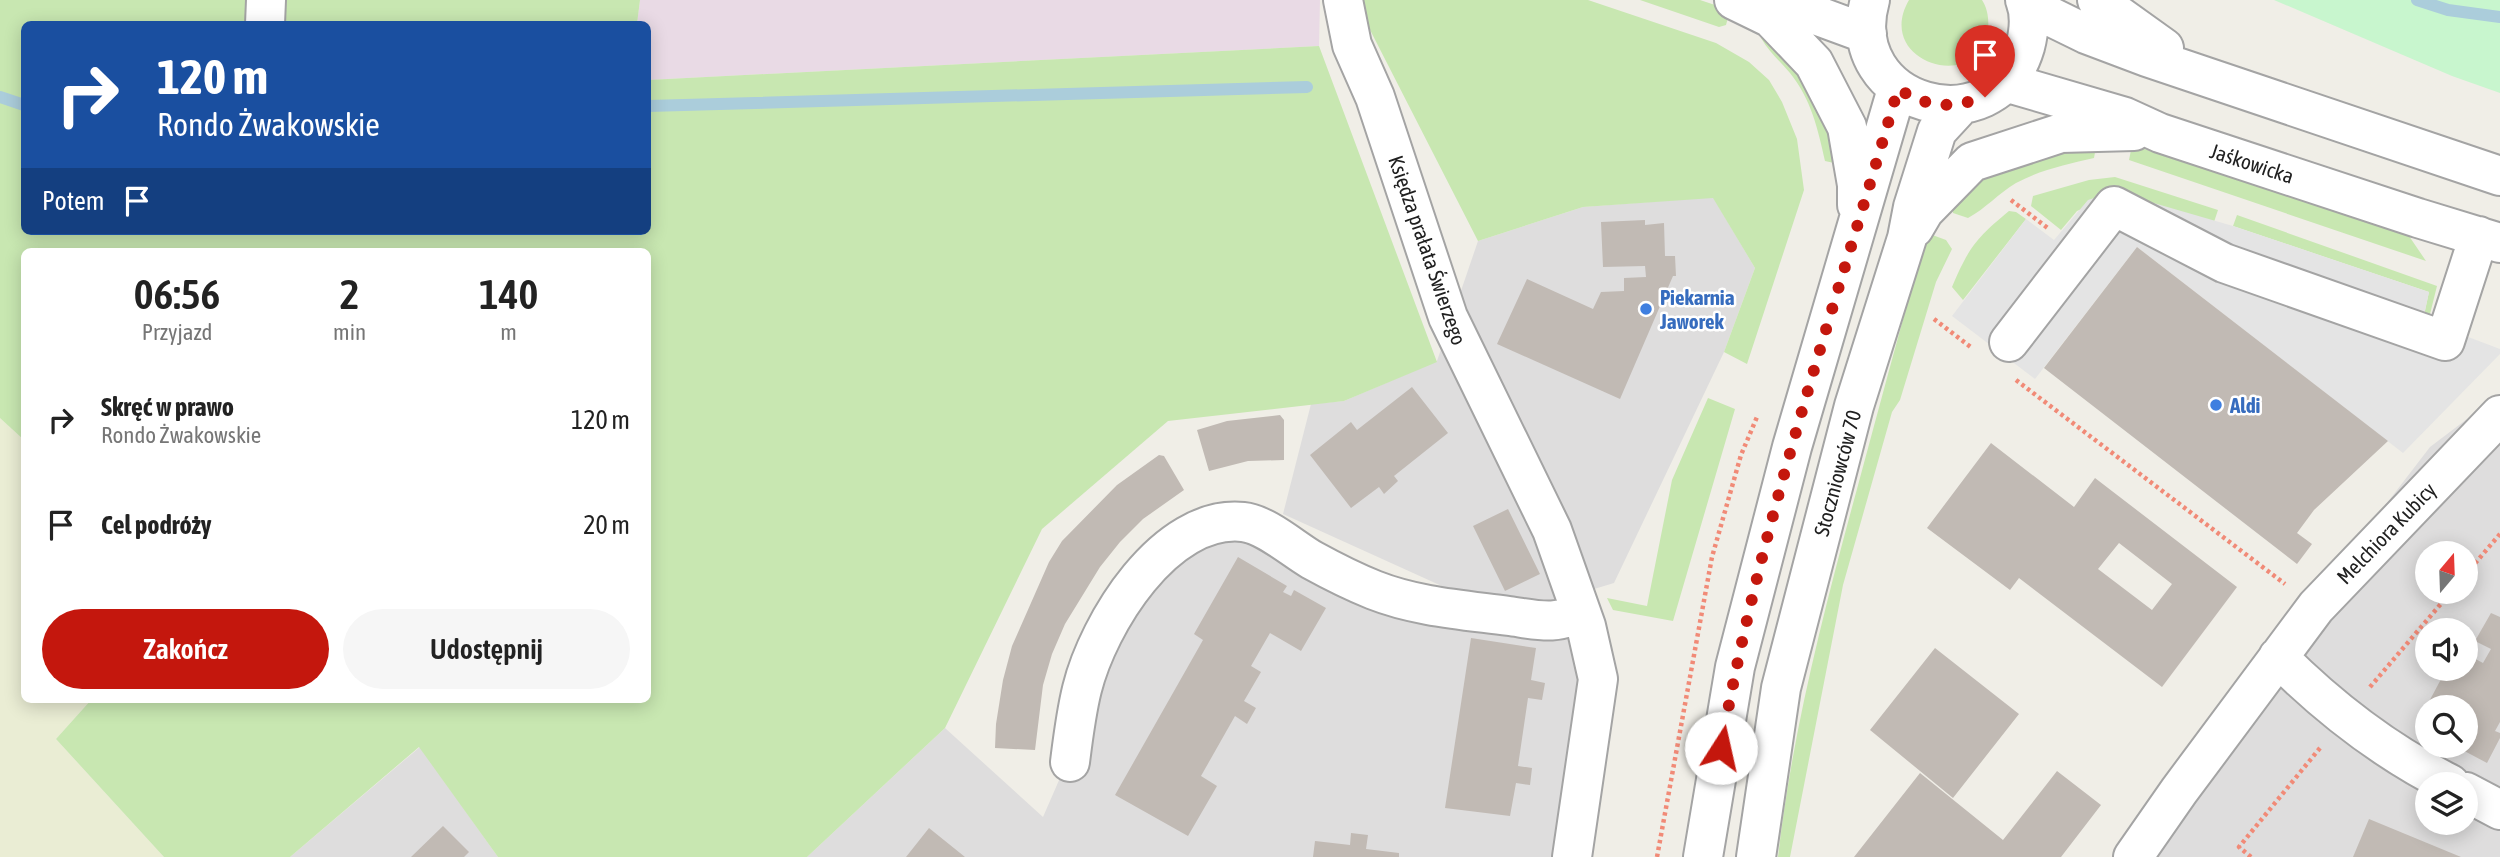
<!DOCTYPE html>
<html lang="pl">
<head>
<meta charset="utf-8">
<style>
  :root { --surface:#fff; --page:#f6f6f6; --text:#222; --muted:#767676; --accent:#c4170d }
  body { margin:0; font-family:"Asap Condensed",sans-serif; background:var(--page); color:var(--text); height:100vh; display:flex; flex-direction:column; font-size:26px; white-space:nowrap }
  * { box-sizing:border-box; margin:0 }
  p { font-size:23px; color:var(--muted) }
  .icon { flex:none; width:38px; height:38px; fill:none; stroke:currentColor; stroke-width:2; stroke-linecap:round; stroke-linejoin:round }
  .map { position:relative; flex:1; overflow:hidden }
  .drawer { position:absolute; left:21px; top:248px; width:630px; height:455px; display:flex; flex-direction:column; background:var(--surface); border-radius:10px; box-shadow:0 4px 18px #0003 }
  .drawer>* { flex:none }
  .banner { position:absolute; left:21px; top:21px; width:630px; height:214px; border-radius:10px; box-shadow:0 4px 18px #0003; background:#1a4fa0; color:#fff; overflow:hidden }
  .needle { width:46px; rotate:19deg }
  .buttons { position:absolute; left:2415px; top:541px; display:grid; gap:14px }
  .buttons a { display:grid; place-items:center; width:63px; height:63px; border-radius:50%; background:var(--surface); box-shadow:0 4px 18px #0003; font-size:35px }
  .pin { position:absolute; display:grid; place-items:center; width:60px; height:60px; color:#fff; margin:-72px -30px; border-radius:50% 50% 50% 0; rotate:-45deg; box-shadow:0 0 7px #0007 }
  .pin .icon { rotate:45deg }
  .me { position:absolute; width:77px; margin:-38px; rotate:10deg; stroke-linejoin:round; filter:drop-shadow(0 0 5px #0008) }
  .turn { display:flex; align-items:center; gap:24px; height:147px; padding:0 21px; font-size:32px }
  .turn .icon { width:91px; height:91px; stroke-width:2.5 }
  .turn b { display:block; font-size:49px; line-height:60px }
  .then { display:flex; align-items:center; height:66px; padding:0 21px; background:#0003; gap:14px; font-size:26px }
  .eta { display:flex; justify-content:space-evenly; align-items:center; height:119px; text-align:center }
  .eta b { font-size:42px; font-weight:600; line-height:49px }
  .action { display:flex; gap:14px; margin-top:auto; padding:14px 21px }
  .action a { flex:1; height:80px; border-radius:42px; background:var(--accent); color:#fff; font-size:28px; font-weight:600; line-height:80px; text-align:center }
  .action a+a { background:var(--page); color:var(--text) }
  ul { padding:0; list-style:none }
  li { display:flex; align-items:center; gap:21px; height:105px; padding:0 21px }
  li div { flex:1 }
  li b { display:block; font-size:26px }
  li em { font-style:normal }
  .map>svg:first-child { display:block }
  .residential { fill:#dedddd; fill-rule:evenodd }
  .industrial { fill:#e9dae5 }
  .farmland { fill:#eaedd4 }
  .grass { fill:#c8e7b1 }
  .park { fill:#c8f6ce }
  .parking { fill:#e4e4e4 }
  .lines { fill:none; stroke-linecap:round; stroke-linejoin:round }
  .stream { stroke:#abcddb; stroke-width:12 }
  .building { fill:#c1bab4; fill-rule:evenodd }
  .minor-casing { stroke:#a4a4a4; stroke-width:42 }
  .path { stroke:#f18a77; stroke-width:4.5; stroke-dasharray:3.5 3.5; stroke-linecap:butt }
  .minor { stroke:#fff; stroke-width:38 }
  .route { stroke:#c4170d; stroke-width:12; stroke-dasharray:0 21.6 }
  .shop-dot { fill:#3f7fe0; stroke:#fff; stroke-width:2.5 }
  .labels { text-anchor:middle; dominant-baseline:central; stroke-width:5; stroke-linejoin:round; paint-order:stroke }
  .street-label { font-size:21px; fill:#202020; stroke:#fff }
  .shop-label { font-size:21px; font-weight:bold; fill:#366cbe; stroke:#fff; text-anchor:start }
</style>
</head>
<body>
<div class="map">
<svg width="2500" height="857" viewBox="0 0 2500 857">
  <rect width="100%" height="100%" fill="#f0eee7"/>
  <path class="residential" d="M 1713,197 L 1755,268 L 1724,352 L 1614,583 L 1551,602 L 1444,587 L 1283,514 L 1311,404 L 1344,401 L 1437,361 L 1478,241 L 1583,207 Z
    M 2500,394 L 2500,857 L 2115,857 L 2430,447 ZM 2427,553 L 2466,553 L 2466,592 L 2427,592 ZM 2427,630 L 2466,630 L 2466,668 L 2427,668 ZM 2427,707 L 2466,707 L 2466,746 L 2427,746 ZM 2427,784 L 2466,784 L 2466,822 L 2427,822 Z
    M 1220,520 L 1338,574 L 1583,626 L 1573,857 L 807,857 L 945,728 L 1043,817 L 1070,755 L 1116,609 Z
    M 420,747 L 498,857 L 290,857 Z"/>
  <path class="industrial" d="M 640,0 L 1320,0 L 1319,46 L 648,80 L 648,24 L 637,24 Z"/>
  <path class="farmland" d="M 0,418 L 24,440 L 24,700 L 91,700 L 56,739 L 164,857 L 0,857 Z"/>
  <path class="grass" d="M 0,0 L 640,0 L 637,24 L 24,24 L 24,231 L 648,231 L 648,80 L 1319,46 L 1437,362 L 1344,401 L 1168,421 L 1042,529 L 945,728 L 807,857 L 498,857 L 419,747 L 290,857 L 164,857 L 56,739 L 91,700 L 648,700 L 648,252 L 24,252 L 24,440 L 0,418 Z
    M 1363,0 L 1588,0 L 1716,43 L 1749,62 L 1769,80 L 1782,102 L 1797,139 L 1804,190 L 1747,364 L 1724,352 L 1755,268 L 1713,198 L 1583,207 L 1478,241 L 1366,22 Z
    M 1640,0 L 1700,0 L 1730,10 L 1726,25 L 1719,27 Z
    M 1909,0 L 1982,0 C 1988,9 1989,20 1988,31 C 1978,95 1873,62 1909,0 Z
    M 1763,34 C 1789,57 1813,86 1825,120 C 1829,133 1831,149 1834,163 L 1825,161 C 1818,129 1811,99 1790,73 C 1780,61 1769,52 1761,38 Z
    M 2097,141 L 2094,158 C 2068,164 2040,170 2016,183 C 1999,193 1985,209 1968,218 L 1953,213 L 1953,203 L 1975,181 Z
    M 2132,145 L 2409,236 L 2426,261 L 2129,160 Z
    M 2115,177 L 2218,210 L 2214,222 L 2119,193 L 2077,211 L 2061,230 L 2031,206 L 2033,196 L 2089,180 Z
    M 2009,211 L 2016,212 L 2026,219 L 1963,300 L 1952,287 C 1968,249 1976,238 2009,211 Z
    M 2237,215 L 2437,286 L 2428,322 L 2423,320 L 2429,292 L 2233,226 Z
    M 1927,233 L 1946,240 L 1952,249 L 1936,282 L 1900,400 L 1892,412 L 1843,585 L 1790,857 L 1778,857 C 1792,733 1824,610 1857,489 C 1880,404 1903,318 1927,233 Z
    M 1708,398 L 1735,409 L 1673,621 L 1613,610 L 1607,598 L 1647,606 L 1672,480 Z"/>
  <path class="park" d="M 2274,0 L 2500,0 L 2500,93 L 2452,76 Z"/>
  <path class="parking" d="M 2119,193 L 2233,226 L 2429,292 L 2423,320 L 2500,349 L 2500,354 L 2403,453 L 2137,247 L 2035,379 L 1952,316 L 2026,219 L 2054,240 L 2088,200 L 2106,194 Z"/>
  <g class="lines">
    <path class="stream" d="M 2417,0 L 2448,10 L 2500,17
      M 0,97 L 24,105
      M 648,106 L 1307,87"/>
  </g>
  <path class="building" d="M 1645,220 L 1645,225 L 1664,223 L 1665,256 L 1675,256 L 1676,276 L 1673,276 L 1620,399 L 1497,344 L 1527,279 L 1593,309 L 1601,292 L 1624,291 L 1624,278 L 1646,277 L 1645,266 L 1603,267 L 1601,222 Z
    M 2137,247 L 2388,441 L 2314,510 L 2297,533 L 2312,544 L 2297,564 L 2044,368 Z
    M 1412,387 L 1448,433 L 1394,476 L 1398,481 L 1384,494 L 1379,487 L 1351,508 L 1310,455 L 1351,422 L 1357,430 Z
    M 1280,415 L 1284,420 L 1284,460 L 1248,461 L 1209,471 L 1197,430 L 1227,421 Z
    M 1991,443 L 2074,507 L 2095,478 L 2237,587 L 2162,687 L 2019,578 L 2010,590 L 1927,528 ZM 2119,543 L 2172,584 L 2152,610 L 2098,569 Z
    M 1159,455 L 1164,456 L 1184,490 L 1143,519 L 1120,542 L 1100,567 L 1065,624 L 1052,654 L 1043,685 L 1035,750 L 995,748 L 996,724 L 1003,680 L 1012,646 L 1049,562 L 1062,541 L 1117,485 Z
    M 1508,509 L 1540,574 L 1505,591 L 1473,526 Z
    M 1238,557 L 1287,586 L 1283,592 L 1291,596 L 1294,590 L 1326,608 L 1301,651 L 1270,633 L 1251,666 L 1261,672 L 1244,701 L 1256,708 L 1247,724 L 1235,716 L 1201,776 L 1217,786 L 1188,836 L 1115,795 L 1203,640 L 1194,634 Z
    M 2491,613 L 2500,617 L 2500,722 L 2495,731 L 2500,733 L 2500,738 L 2487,763 L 2455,746 L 2466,746 L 2466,707 L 2427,707 L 2427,730 L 2417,724 L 2447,668 L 2466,668 L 2466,654 L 2483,663 L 2491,649 L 2475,641 Z
    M 1471,638 L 1536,648 L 1531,680 L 1545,683 L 1542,700 L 1528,698 L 1518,766 L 1532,768 L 1530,785 L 1516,783 L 1510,816 L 1445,808 Z
    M 1935,648 L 2019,714 L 1953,798 L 1870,730 Z
    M 2057,771 L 2101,805 L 2061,857 L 1854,857 L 1920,773 L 2003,840 Z
    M 2369,819 L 2461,857 L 2353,857 Z
    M 443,826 L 469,852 L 464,857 L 411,857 Z
    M 929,828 L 965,857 L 906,857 Z
    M 1351,833 L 1368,835 L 1366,849 L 1399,853 L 1399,857 L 1313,857 L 1315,841 L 1350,845 Z"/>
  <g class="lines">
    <defs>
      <path id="minor" d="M 1343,0 L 1352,45 L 1375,97 L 1448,317 L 1552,530 L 1586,626 L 1598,679 L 1572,857
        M 1734,0 L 1771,18 L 1814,63 L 1847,127 L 1857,185 L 1857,205
        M 1783,0 L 1818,16 L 1867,34
        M 1870,0 C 1840,105 1995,149 2025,47 C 2029,32 2031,15 2025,0
        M 2097,0 L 2164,48
        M 2027,5 L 2086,34 L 2147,57 L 2500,176
        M 265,24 L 266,0
        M 2005,82 L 2125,117 L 2160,133 L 2418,218 L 2500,243
        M 1914,228 L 1924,211 L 1972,162 L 2061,133 L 2134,131
        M 2009,342 L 2114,206 L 2224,263 L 2445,341 L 2479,236
        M 2278,657 C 2330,709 2384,751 2450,784
        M 1070,762 C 1073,738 1076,713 1082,689 C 1098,624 1165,514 1243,522 C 1265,524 1293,549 1312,560 C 1332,571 1354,582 1374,590 C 1417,607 1464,610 1509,616 C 1533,619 1560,627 1580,610
        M 2466,792 L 2500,810
        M 1703,857 L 1735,667 L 1792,447 L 1897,89
        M 1756,857 L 1781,688 L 1854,406 L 1907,238 L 1913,207 L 1937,131 L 1961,105
        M 2133,857 L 2179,791 L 2316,607 L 2500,415"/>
    </defs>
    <use href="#minor" class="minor-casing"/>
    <path class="path" d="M 2011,200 L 2049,229
      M 1934,319 L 1972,348
      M 2016,380 L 2285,584
      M 2466,574 L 2500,534
      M 2370,687 L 2451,592
      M 1657,857 L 1712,557 L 1741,455 L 1757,417
      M 2251,857 L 2239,847 L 2320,748"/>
    <use href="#minor" class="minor"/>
  </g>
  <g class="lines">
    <path class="route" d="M 1721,748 C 1760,524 1835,307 1898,89 C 1930,108 1950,109 1985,97"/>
  </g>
  <g class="shop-dot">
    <circle cx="1646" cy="309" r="7"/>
    <circle cx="2216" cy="405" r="7"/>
  </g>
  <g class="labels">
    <g class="street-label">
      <text transform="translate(2252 163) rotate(18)">Jaśkowicka</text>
      <text transform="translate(1428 250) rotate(71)">Księdza prałata Świerzego</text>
      <text transform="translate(1837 473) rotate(-75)">Stoczniowców 70</text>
      <text transform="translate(2386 533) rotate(-46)">Melchiora Kubicy</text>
    </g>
    <g class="shop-label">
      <text x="1660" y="297">Piekarnia<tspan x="1660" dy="24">Jaworek</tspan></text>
      <text x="2230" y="405">Aldi</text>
    </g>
  </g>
</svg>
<div class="buttons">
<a><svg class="needle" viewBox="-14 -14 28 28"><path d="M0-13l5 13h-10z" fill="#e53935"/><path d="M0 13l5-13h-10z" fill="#767676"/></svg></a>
<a><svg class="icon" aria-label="sound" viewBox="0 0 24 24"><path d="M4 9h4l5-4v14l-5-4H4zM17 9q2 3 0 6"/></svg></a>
<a><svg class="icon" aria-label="search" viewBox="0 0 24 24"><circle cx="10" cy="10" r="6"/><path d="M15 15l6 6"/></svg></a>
<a><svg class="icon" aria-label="layers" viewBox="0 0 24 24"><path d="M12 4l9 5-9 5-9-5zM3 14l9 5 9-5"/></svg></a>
</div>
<div class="pin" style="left:1985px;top:97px;background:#d93025"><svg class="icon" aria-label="arrive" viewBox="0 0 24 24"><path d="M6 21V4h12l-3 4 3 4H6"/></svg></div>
<svg class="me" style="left:1721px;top:748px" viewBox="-20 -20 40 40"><circle r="19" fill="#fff"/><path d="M0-13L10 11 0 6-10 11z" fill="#c4170d"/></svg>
<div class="banner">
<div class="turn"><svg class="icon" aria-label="right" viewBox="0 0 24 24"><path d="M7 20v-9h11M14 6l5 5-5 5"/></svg><div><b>120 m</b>Rondo Żwakowskie</div></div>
<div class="then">Potem<svg class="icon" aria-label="arrive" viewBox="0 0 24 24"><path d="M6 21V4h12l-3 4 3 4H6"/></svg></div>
</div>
<section class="drawer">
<div class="eta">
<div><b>06:56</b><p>Przyjazd</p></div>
<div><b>2</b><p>min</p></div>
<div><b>140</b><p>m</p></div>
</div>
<ul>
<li><svg class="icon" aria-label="right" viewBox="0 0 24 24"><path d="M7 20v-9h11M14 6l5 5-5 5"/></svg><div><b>Skręć w prawo</b><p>Rondo Żwakowskie</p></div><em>120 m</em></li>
<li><svg class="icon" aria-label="arrive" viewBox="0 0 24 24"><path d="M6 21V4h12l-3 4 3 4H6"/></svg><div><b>Cel podróży</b></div><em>20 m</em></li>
</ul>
<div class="action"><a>Zakończ</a><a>Udostępnij</a></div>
</section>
</div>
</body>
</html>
